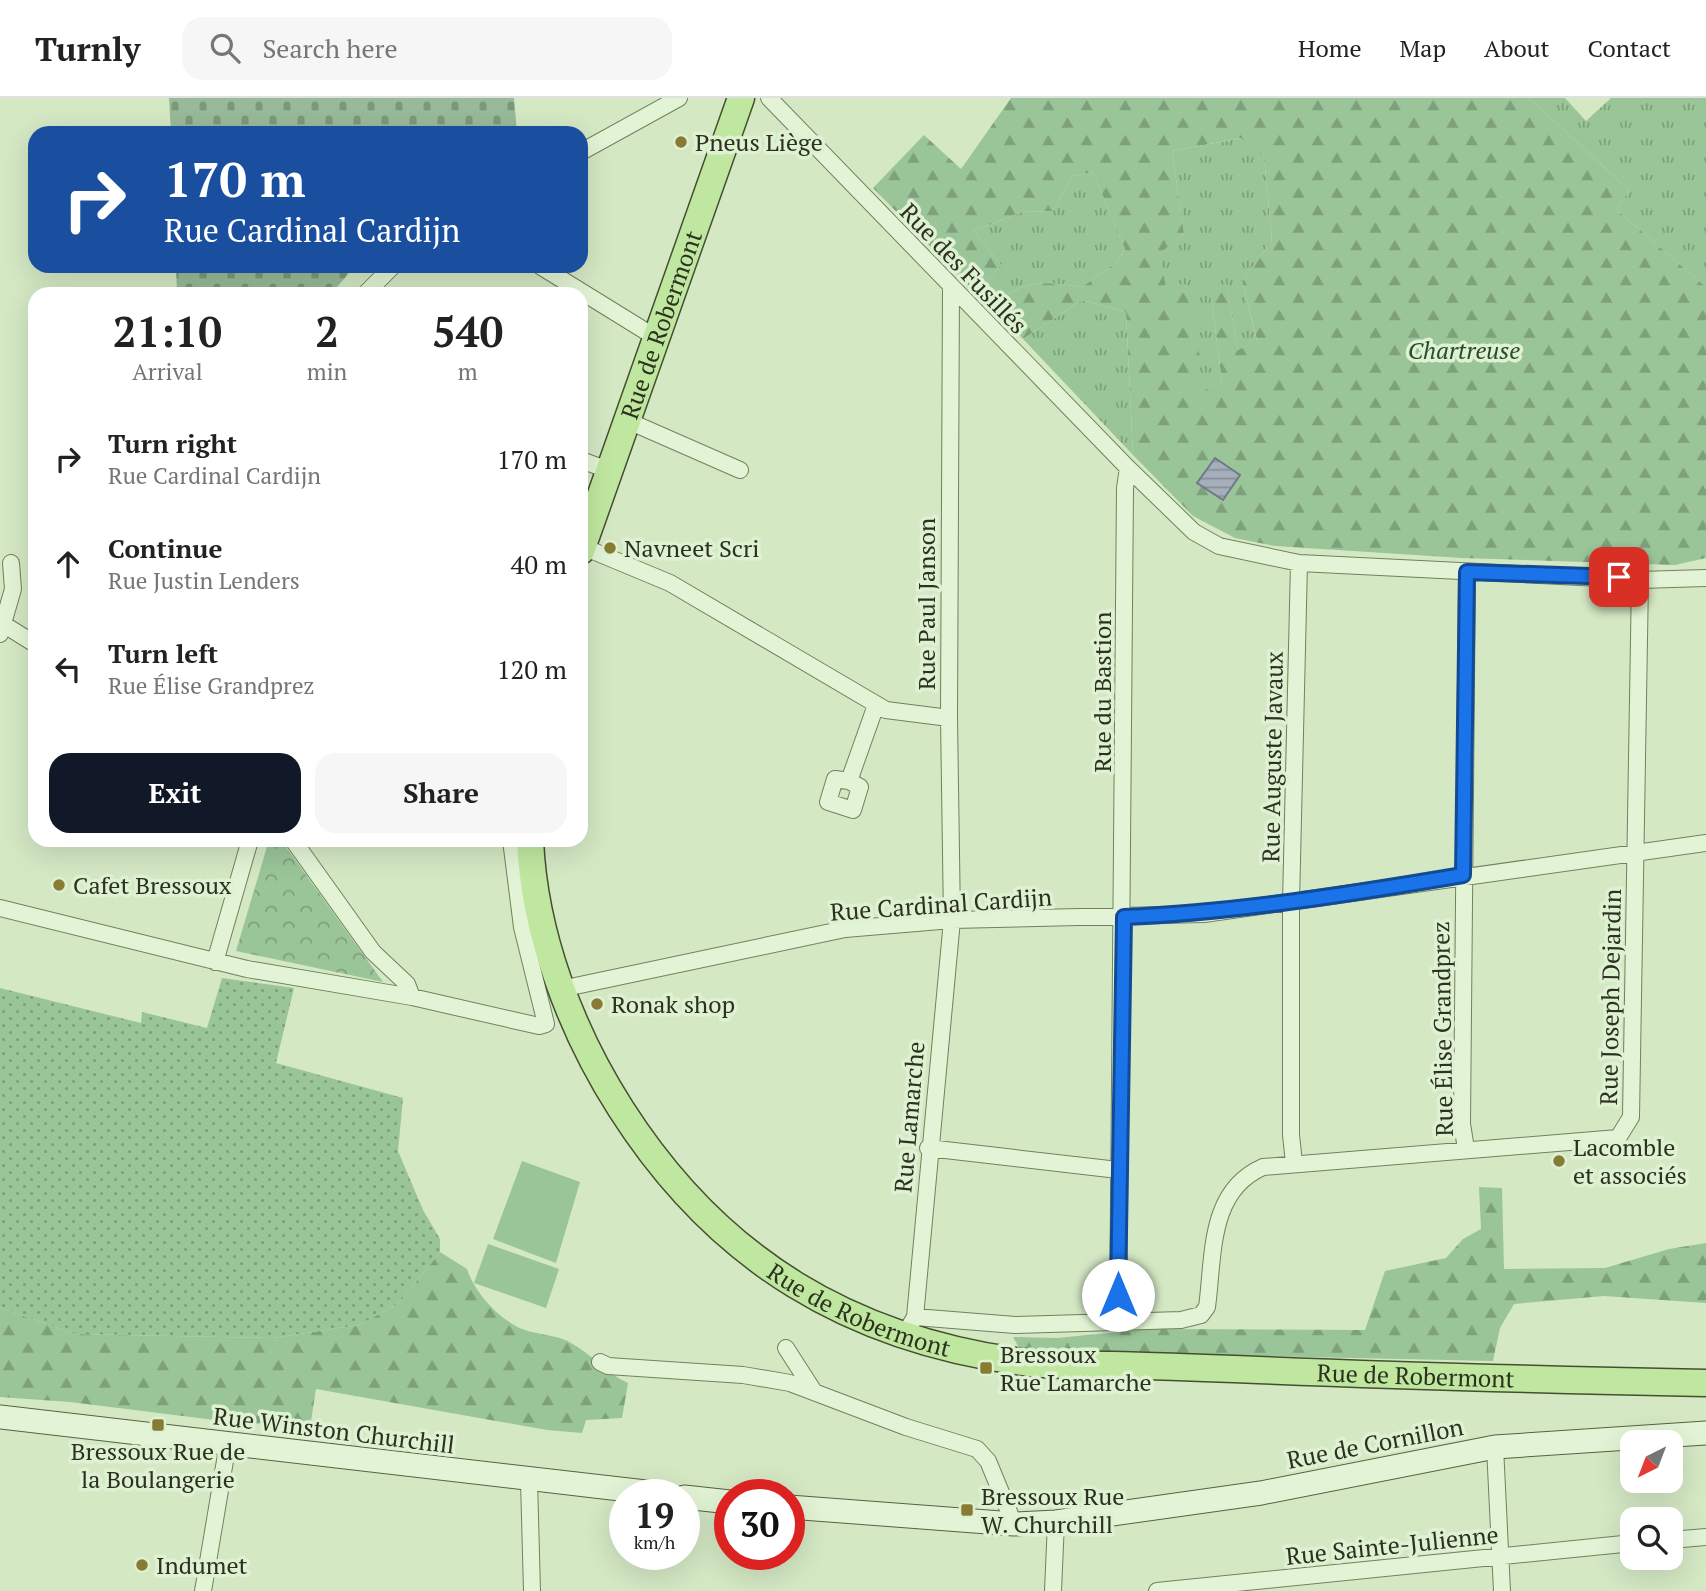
<!DOCTYPE html>
<html lang="en">
<head>
<meta charset="utf-8">
<style>
  :root { --surface:#fff; --page:#f6f6f6; --text:#222; --muted:#767676; --line:#e0e0e0; --accent:#111827 }
  body { margin:0; font-family:"PT Serif",serif; background:var(--page); color:var(--text); height:100vh; display:flex; flex-direction:column; font-size:26px; white-space:nowrap }
  * { box-sizing:border-box; margin:0 }
  p { font-size:23px; color:var(--muted) }
  .icon { flex:none; width:38px; height:38px; fill:none; stroke:currentColor; stroke-width:2; stroke-linecap:round; stroke-linejoin:round }
  .map { position:relative; flex:1; overflow:hidden }
  .sheet { position:absolute; left:28px; top:189px; width:560px; height:560px; display:flex; flex-direction:column; background:var(--surface); border-radius:21px; box-shadow:0 7px 28px #0002 }
  .sheet>* { flex:none }
  .guide { position:absolute; left:28px; top:28px; width:560px; height:147px; border-radius:21px; box-shadow:0 7px 28px #0002; background:#1a4fa0; color:#fff; overflow:hidden }
  .needle { width:46px; rotate:222deg }
  .fabs { position:absolute; left:1620px; top:1332px; display:grid; gap:14px }
  .fabs a { display:grid; place-items:center; width:63px; height:63px; border-radius:14px; background:var(--surface); box-shadow:0 7px 28px #0002; font-size:35px }
  .speed { position:absolute; left:609px; top:1381px; display:flex; gap:14px; font-size:35px; font-weight:700; text-align:center }
  .speed>* { display:grid; place-content:center; width:91px; height:91px; border-radius:50%; background:var(--surface); box-shadow:0 7px 28px #0002; line-height:1 }
  .speed small { font-size:18px; font-weight:400 }
  .speed .limit { border:10px solid #d22; background:#fff; color:#111 }
  .pin { position:absolute; display:grid; place-items:center; width:60px; height:60px; color:#fff; margin:-30px; border-radius:14px; box-shadow:0 4px 10px #0006 }
  .me { position:absolute; width:77px; margin:-38px; rotate:0deg; stroke-linejoin:round; filter:drop-shadow(0 0 5px #0008) }
  .turn { display:flex; align-items:center; gap:24px; height:147px; padding:0 21px; font-size:32px }
  .turn .icon { width:91px; height:91px; stroke-width:2.5 }
  .turn b { display:block; font-size:49px; line-height:60px }
  .eta { display:flex; justify-content:space-evenly; align-items:center; height:119px; text-align:center }
  .eta b { font-size:42px; font-weight:800; line-height:49px }
  .primary-button { display:flex; gap:14px; margin-top:auto; padding:14px 21px }
  .primary-button a { flex:1; height:80px; border-radius:21px; background:var(--accent); color:#fff; font-size:28px; font-weight:800; line-height:80px; text-align:center }
  .primary-button a+a { background:var(--page); color:var(--text) }
  ul { padding:0; list-style:none }
  li { display:flex; align-items:center; gap:21px; height:105px; padding:0 21px }
  li div { flex:1 }
  li b { display:block; font-size:26px }
  li em { font-style:normal }
  header { display:flex; align-items:center; gap:42px; box-sizing:border-box; height:98px; padding:0 35px; background:var(--surface); border-bottom:2px solid var(--line) }
  header strong { font-size:33px }
  nav { display:flex; gap:38px; margin-inline-start:auto; font-size:24px }
  .search { width:490px; height:63px; background:var(--page); display:flex; align-items:center; gap:18px; box-sizing:border-box; padding:0 24px; border-radius:21px; color:var(--muted); font-size:26px }
  .map>svg:first-child { display:block }
  .grass { fill:url(#grass-tufts) }
  .forest { fill:url(#forest-firs); fill-rule:evenodd }
  .cemetery { fill:url(#cemetery-stones) }
  .park { fill:url(#park-crowns) }
  .garden { fill:url(#garden-dots) }
  .pitch { fill:#9ac599 }
  .water { fill:url(#water-rules); stroke:#6e7889; stroke-width:2 }
  .lines { fill:none; stroke-linecap:round; stroke-linejoin:round }
  .minor-casing { stroke:#72815d; stroke-width:18 }
  .secondary-casing { stroke:#566240; stroke-width:25 }
  .primary-casing { stroke:#454f30; stroke-width:29 }
  .minor { stroke:#e3f4d6; stroke-width:16 }
  .secondary { stroke:#e3f4d6; stroke-width:23 }
  .primary { stroke:#c0e7a0; stroke-width:26 }
  .route-casing { stroke:#114b97; stroke-width:18 }
  .route { stroke:#1a73e8; stroke-width:12 }
  .poi-dot { fill:#887c34; stroke:#dff1d3; stroke-width:2.5 }
  .labels { text-anchor:middle; dominant-baseline:central; stroke-width:7; stroke-linejoin:round; paint-order:stroke }
  .poi-label { font-size:24px; fill:#2c321f; stroke:#dff1d3; text-anchor:start }
  .street-label { font-size:24px; fill:#2c321f; stroke:#dff1d3 }
  .park-label { font-size:24px; font-style:italic; fill:#284c2c; stroke:#dff1d3 }
</style>
</head>
<body>
<header>
<strong>Turnly</strong>
<div class="search"><svg class="icon" aria-label="search" viewBox="0 0 24 24"><circle cx="10" cy="10" r="6"/><path d="M15 15l6 6"/></svg>Search here</div>
<nav><a>Home</a><a>Map</a><a>About</a><a>Contact</a></nav>
</header>
<div class="map">
<svg width="1706" height="1493" viewBox="0 0 1706 1493">
  <defs>
    <pattern id="grass-tufts" width="24" height="20" patternUnits="userSpaceOnUse" patternTransform="scale(1.75)"><rect width="24" height="20" fill="#9ac599"/><path d="M3 7l-1-3M5 7V3M7 7l1-3M15 17l-1-3M17 17v-4M19 17l1-3" fill="none" stroke="#7ea17c"/></pattern>
    <pattern id="forest-firs" width="22" height="20" patternUnits="userSpaceOnUse" patternTransform="scale(1.75)"><rect width="22" height="20" fill="#9ac599"/><path d="M5 1l3.5 6h-7zM16 11l3.5 6h-7z" fill="#7ea17c"/></pattern>
    <pattern id="cemetery-stones" width="16" height="16" patternUnits="userSpaceOnUse" patternTransform="scale(1.75)"><rect width="16" height="16" fill="#98ba98"/><path d="M2 7V4a2 2 0 0 1 4 0v3zM10 15v-3a2 2 0 0 1 4 0v3z" fill="#7c987b"/></pattern>
    <pattern id="park-crowns" width="20" height="18" patternUnits="userSpaceOnUse" patternTransform="scale(1.75)"><rect width="20" height="18" fill="#9ac599"/><path d="M2 6a3 3 0 1 1 6 0M12 15a3 3 0 1 1 6 0" fill="none" stroke="#7ea17c"/></pattern>
    <pattern id="garden-dots" width="8" height="8" patternUnits="userSpaceOnUse" patternTransform="scale(1.75)"><rect width="8" height="8" fill="#9ac599"/><path d="M2 2h.1M6 6h.1" fill="none" stroke="#7ea17c" stroke-width="1.8" stroke-linecap="round"/></pattern>
    <pattern id="water-rules" width="6" height="5" patternUnits="userSpaceOnUse" patternTransform="scale(1.75)"><rect width="6" height="5" fill="#a5afbc"/><path d="M0 2.5h6" fill="none" stroke="#878f98"/></pattern>
  </defs>
  <rect width="100%" height="100%" fill="#d4e8c4"/>
  <path class="grass" d="M 1529,0 L 1565,0 L 1586,23 L 1611,0 L 1706,0 L 1706,189 L 1617,112 L 1629,92 Z
    M 1242,40 L 1264,59 L 1272,142 L 1242,183 L 1257,243 L 1238,252 L 1226,185 L 1211,198 L 1222,284 L 1188,300 L 1185,187 L 1166,188 L 1158,156 L 1184,135 L 1172,53 Z
    M 1093,74 L 1125,151 L 1117,164 L 1082,189 C 1039,183 1026,181 990,208 L 977,196 L 1001,167 L 974,133 L 1022,114 L 1053,113 L 1072,78 Z
    M 1082,202 L 1126,214 L 1133,357 L 1023,241 Z"/>
  <path class="forest" d="M 1011,0 L 1529,0 L 1629,92 L 1617,112 L 1706,189 L 1706,460 L 1675,467 L 1462,460 L 1275,448 L 1235,440 L 1193,418 L 1133,357 L 1126,214 L 1082,202 L 1023,241 L 990,208 C 1026,181 1039,183 1082,189 L 1117,164 L 1125,151 L 1093,74 L 1072,78 L 1053,113 L 1022,114 L 974,133 L 1001,167 L 977,196 L 873,90 L 924,37 L 961,71 ZM 1241,40 L 1264,59 L 1272,142 L 1242,183 L 1257,242 L 1238,252 L 1226,184 L 1211,198 L 1222,284 L 1189,299 L 1200,259 L 1185,186 L 1166,188 L 1159,156 L 1184,135 L 1172,53 Z
    M 1479,1089 L 1502,1090 L 1504,1171 L 1605,1170 L 1669,1151 L 1706,1145 L 1706,1205 L 1604,1198 L 1514,1206 L 1500,1230 L 1493,1263 L 1021,1253 L 1013,1239 L 1057,1240 L 1150,1231 L 1365,1232 L 1385,1173 L 1446,1160 L 1463,1141 L 1481,1131 Z
    M 440,1154 L 467,1171 C 474,1194 501,1224 525,1232 C 540,1237 558,1237 571,1245 C 593,1257 606,1275 628,1285 L 622,1320 L 586,1322 L 582,1335 L 547,1332 L 316,1291 L 311,1323 L 247,1326 L 70,1304 L 0,1299 L 0,1210 L 76,1236 L 273,1240 L 359,1227 L 399,1205 Z"/>
  <path class="cemetery" d="M 169,0 L 514,0 L 517,35 L 171,35 Z
    M 176,168 L 355,168 L 331,196 L 177,196 Z"/>
  <path class="park" d="M 269,742 L 281,742 L 383,884 L 236,853 Z"/>
  <path class="garden" d="M 222,880 L 294,890 L 276,965 L 403,1000 L 398,1053 L 423,1112 L 440,1141 L 440,1154 L 399,1205 L 359,1227 L 273,1240 L 76,1236 L 0,1210 L 0,890 L 141,925 L 142,914 L 207,930 Z"/>
  <path class="pitch" d="M 522,1063 L 580,1084 L 556,1165 L 493,1141 Z
    M 488,1146 L 559,1171 L 546,1210 L 474,1185 Z"/>
  <path class="water" d="M 1215,360 L 1240,377 L 1223,402 L 1197,385 Z"/>
  <g class="lines">
    <defs>
      <path id="minor" d="M 769,0 L 1128,370 L 1194,434 L 1219,448 L 1299,465 L 1640,482 L 1706,480
        M 581,54 L 679,0
        M 540,168 L 655,239
        M 365,196 L 393,168
        M 626,322 L 740,372
        M 581,362 L 608,372
        M 581,448 L 670,485 L 886,612 L 949,620
        M 3,526 L 35,546
        M 0,536 L 13,491 L 11,465
        M 849,683 L 860,689 L 853,712 L 828,704 L 835,681 L 849,683 L 876,607
        M 293,742 L 373,854 L 407,886 L 412,899
        M 0,810 L 247,871 L 412,899 L 539,928 L 546,926 L 522,829 L 511,742
        M 215,864 L 250,742
        M 561,891 L 845,831 L 952,822 L 1204,816 L 1706,745
        M 928,1050 L 1118,1072
        M 1466,1051 L 1462,1026 L 1467,474
        M 1294,1065 L 1291,1037 L 1291,805 L 1299,465
        M 915,1219 L 952,822 L 949,620 L 951,189
        M 1118,1222 L 1125,390 L 1128,370
        M 903,1239 L 915,1219 L 1015,1227 L 1181,1222 L 1201,1217 L 1207,1209 C 1214,1158 1208,1093 1263,1069 L 1618,1040 L 1631,1019 L 1640,482
        M 786,1250 L 813,1292
        M 600,1264 L 608,1268 L 743,1277 L 790,1285 L 906,1329 L 977,1351 L 988,1363 L 1014,1426
        M 1495,1349 L 1502,1493
        M 529,1382 L 532,1493
        M 1671,1442 L 1706,1439
        M 203,1493 L 228,1345
        M 1053,1493 L 1056,1424
        M 1157,1493 L 1633,1445"/>
      <path id="secondary" d="M 0,1319 L 663,1396
        M 684,1399 L 730,1404
        M 789,1409 L 1014,1426 L 1056,1424 L 1261,1395 L 1495,1349 L 1706,1335"/>
      <g id="primary">
        <path id="s1" d="M 581,453 L 741,0"/>
        <path id="s2" d="M 530,742 C 534,836 571,933 621,1011 C 718,1163 852,1243 1030,1265 C 1056,1268 1084,1266 1111,1267 C 1160,1268 1209,1270 1258,1272 C 1407,1278 1556,1282 1706,1285"/>
      </g>
    </defs>
    <use href="#minor" class="minor-casing"/>
    <use href="#secondary" class="secondary-casing"/>
    <use href="#primary" class="primary-casing"/>
    <use href="#minor" class="minor"/>
    <use href="#secondary" class="secondary"/>
    <use href="#primary" class="primary"/>
  </g>
  <g class="lines">
    <defs>
      <path id="route" d="M 1118,1197 L 1124,819 C 1238,814 1350,796 1463,777 L 1467,474 L 1619,479"/>
    </defs>
    <use href="#route" class="route-casing"/>
    <use href="#route" class="route"/>
  </g>
  <g class="poi-dot">
    <circle cx="681" cy="44" r="7"/>
    <circle cx="610" cy="450" r="7"/>
    <circle cx="59" cy="787" r="7"/>
    <circle cx="597" cy="906" r="7"/>
    <circle cx="1559" cy="1063" r="7"/>
    <rect x="979" y="1263" width="14" height="14" rx="3.5"/>
    <rect x="151" y="1320" width="14" height="14" rx="3.5"/>
    <rect x="960" y="1405" width="14" height="14" rx="3.5"/>
    <circle cx="142" cy="1467" r="7"/>
  </g>
  <g class="labels">
    <g class="poi-label">
      <text x="695" y="44">Pneus Liège</text>
      <text x="624" y="450">Navneet Scri</text>
      <text x="73" y="787">Cafet Bressoux</text>
      <text x="611" y="906">Ronak shop</text>
      <text x="1573" y="1049">Lacomble<tspan x="1573" dy="28">et associés</tspan></text>
      <text x="1000" y="1256">Bressoux<tspan x="1000" dy="28">Rue Lamarche</tspan></text>
      <text x="158" y="1353" text-anchor="middle">Bressoux Rue de<tspan x="158" dy="28">la Boulangerie</tspan></text>
      <text x="981" y="1398">Bressoux Rue<tspan x="981" dy="28">W. Churchill</tspan></text>
      <text x="156" y="1467">Indumet</text>
    </g>
    <g class="street-label">
      <text transform="translate(964 170) rotate(46)">Rue des Fusillés</text>
      <text stroke="none"><textPath href="#s1" startOffset="240">Rue de Robermont</textPath></text>
      <text transform="translate(926 506) rotate(-90)">Rue Paul Janson</text>
      <text transform="translate(1102 594) rotate(-90)">Rue du Bastion</text>
      <text transform="translate(1272 659) rotate(-89)">Rue Auguste Javaux</text>
      <text transform="translate(941 806) rotate(-4)">Rue Cardinal Cardijn</text>
      <text transform="translate(1610 899) rotate(-89)">Rue Joseph Dejardin</text>
      <text transform="translate(1442 931) rotate(-91)">Rue Élise Grandprez</text>
      <text transform="translate(909 1019) rotate(-85)">Rue Lamarche</text>
      <text stroke="none"><textPath href="#s2" startOffset="606">Rue de Robermont</textPath></text>
      <text stroke="none"><textPath href="#s2" startOffset="1172">Rue de Robermont</textPath></text>
      <text transform="translate(334 1332) rotate(7)">Rue Winston Churchill</text>
      <text transform="translate(1375 1345) rotate(-11)">Rue de Cornillon</text>
      <text transform="translate(1392 1447) rotate(-6)">Rue Sainte-Julienne</text>
    </g>
    <g class="park-label">
      <text x="1464" y="252">Chartreuse</text>
    </g>
  </g>
</svg>
<div class="fabs">
<a><svg class="needle" viewBox="-14 -14 28 28"><path d="M0-13l5 13h-10z" fill="#e53935"/><path d="M0 13l5-13h-10z" fill="#767676"/></svg></a>
<a><svg class="icon" aria-label="search" viewBox="0 0 24 24"><circle cx="10" cy="10" r="6"/><path d="M15 15l6 6"/></svg></a>
</div>
<div class="speed"><div>19<small>km/h</small></div><div class="limit">30</div></div>
<div class="pin" style="left:1619px;top:479px;background:#d93025"><svg class="icon" aria-label="arrive" viewBox="0 0 24 24"><path d="M6 21V4h12l-3 4 3 4H6"/></svg></div>
<svg class="me" style="left:1118px;top:1197px" viewBox="-20 -20 40 40"><circle r="19" fill="#fff"/><path d="M0-13L10 11 0 6-10 11z" fill="#1a73e8"/></svg>
<div class="guide">
<div class="turn"><svg class="icon" aria-label="right" viewBox="0 0 24 24"><path d="M7 20v-9h11M14 6l5 5-5 5"/></svg><div><b>170 m</b>Rue Cardinal Cardijn</div></div>
</div>
<section class="sheet">
<div class="eta">
<div><b>21:10</b><p>Arrival</p></div>
<div><b>2</b><p>min</p></div>
<div><b>540</b><p>m</p></div>
</div>
<ul>
<li><svg class="icon" aria-label="right" viewBox="0 0 24 24"><path d="M7 20v-9h11M14 6l5 5-5 5"/></svg><div><b>Turn right</b><p>Rue Cardinal Cardijn</p></div><em>170 m</em></li>
<li><svg class="icon" aria-label="ahead" viewBox="0 0 24 24"><path d="M12 20V5M6 11l6-6 6 6"/></svg><div><b>Continue</b><p>Rue Justin Lenders</p></div><em>40 m</em></li>
<li><svg class="icon" aria-label="left" viewBox="0 0 24 24"><path d="M17 20v-9H6M10 6l-5 5 5 5"/></svg><div><b>Turn left</b><p>Rue Élise Grandprez</p></div><em>120 m</em></li>
</ul>
<div class="primary-button"><a>Exit</a><a>Share</a></div>
</section>
</div>
</body>
</html>
